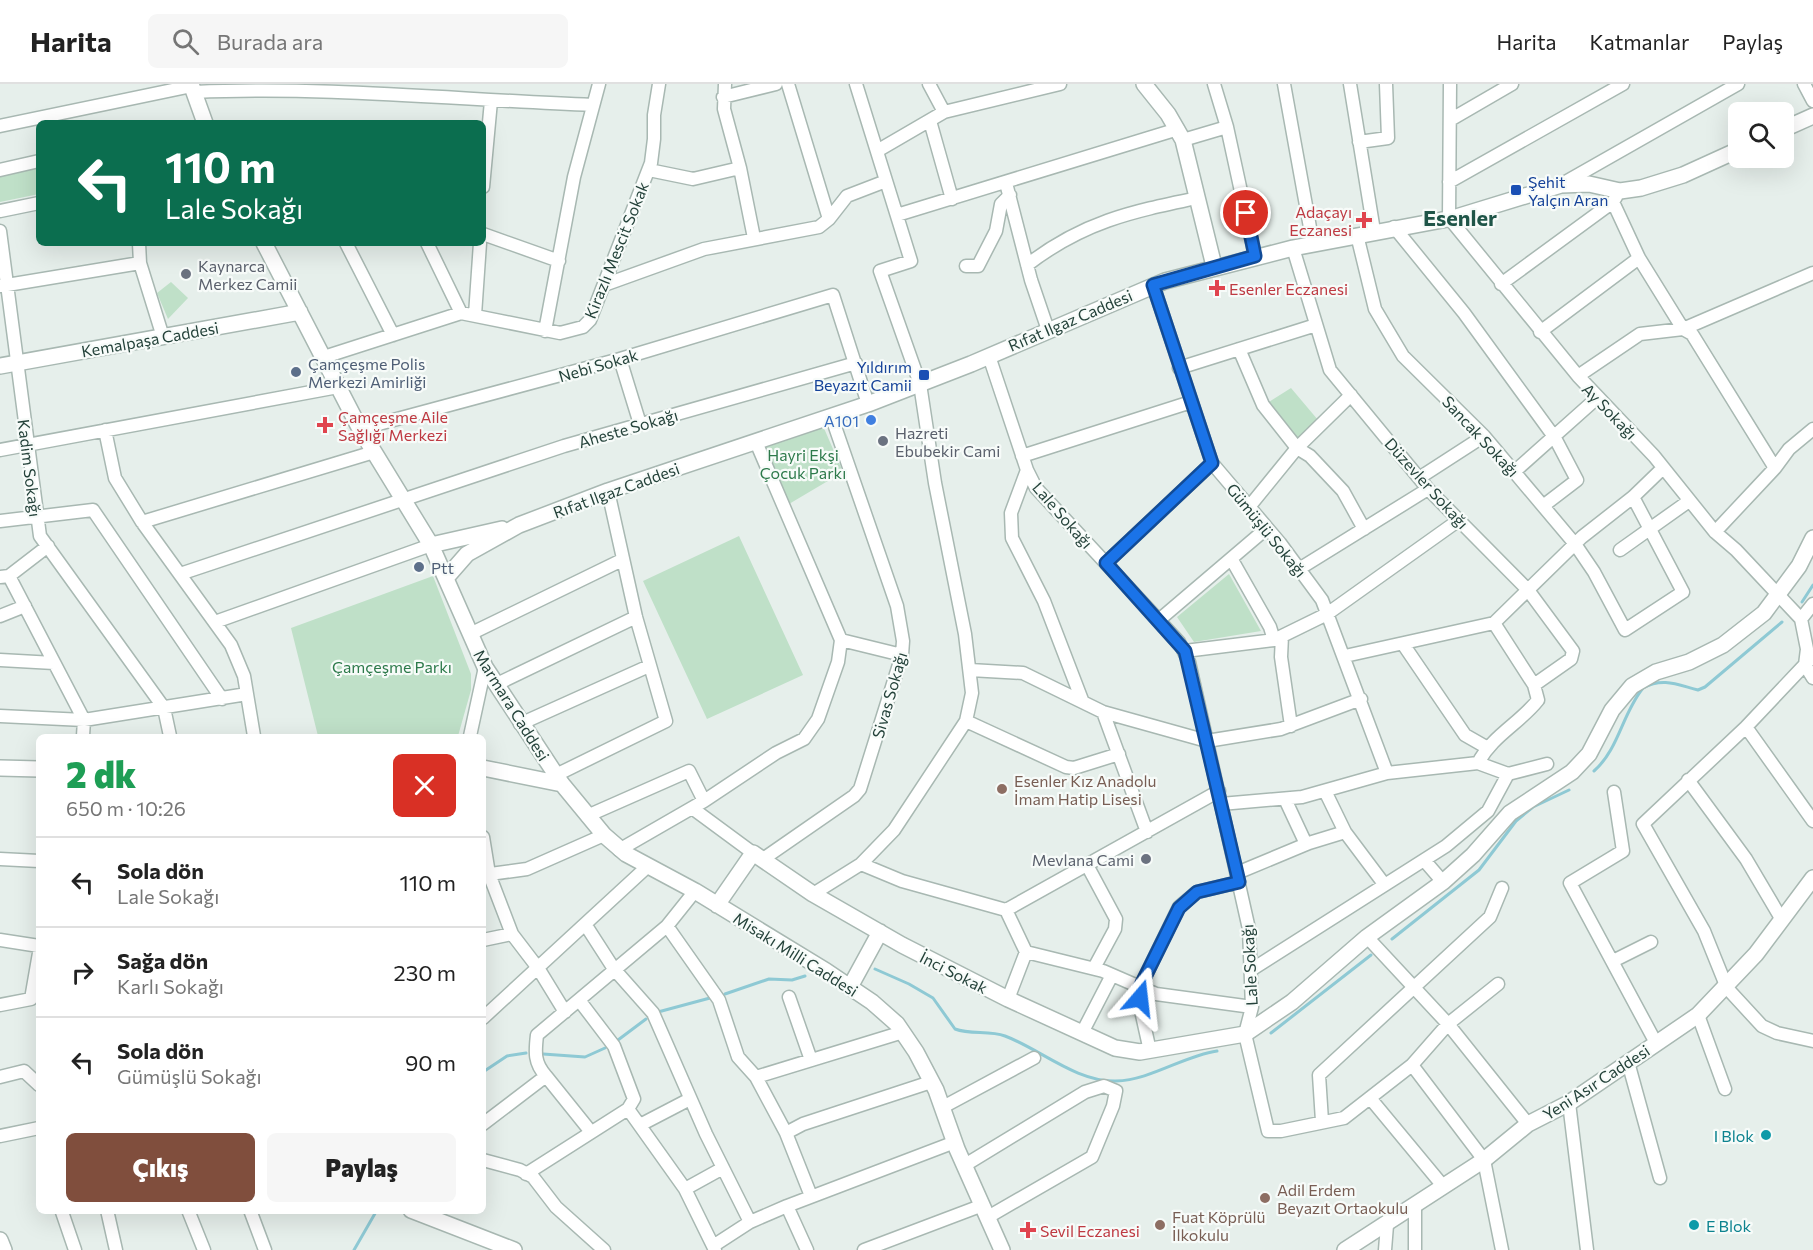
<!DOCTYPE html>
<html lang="tr">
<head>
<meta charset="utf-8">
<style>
  :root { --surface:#fff; --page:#f6f6f6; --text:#222; --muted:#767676; --line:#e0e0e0; --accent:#804e3d }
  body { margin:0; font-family:Commissioner,sans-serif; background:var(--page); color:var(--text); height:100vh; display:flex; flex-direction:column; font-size:22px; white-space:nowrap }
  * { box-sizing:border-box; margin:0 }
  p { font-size:20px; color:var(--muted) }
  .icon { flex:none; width:33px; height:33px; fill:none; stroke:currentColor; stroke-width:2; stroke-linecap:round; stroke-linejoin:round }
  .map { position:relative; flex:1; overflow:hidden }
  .drawer { position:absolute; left:36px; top:650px; width:450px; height:480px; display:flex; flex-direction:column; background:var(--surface); border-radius:9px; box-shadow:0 6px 24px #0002 }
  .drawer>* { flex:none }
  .hud { position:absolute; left:36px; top:36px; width:450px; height:126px; border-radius:9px; box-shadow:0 6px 24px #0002; background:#0b6e4f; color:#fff; overflow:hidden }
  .buttons { position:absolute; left:1728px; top:18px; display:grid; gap:12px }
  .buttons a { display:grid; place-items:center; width:66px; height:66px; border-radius:9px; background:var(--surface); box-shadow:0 6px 24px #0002; font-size:30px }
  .pin { position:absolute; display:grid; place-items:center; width:51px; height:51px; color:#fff; margin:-26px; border:3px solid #fff; border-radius:50%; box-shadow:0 2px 6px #0007 }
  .me { position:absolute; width:66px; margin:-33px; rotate:17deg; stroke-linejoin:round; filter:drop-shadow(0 0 4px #0008) }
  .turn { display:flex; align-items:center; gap:21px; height:126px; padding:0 30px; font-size:27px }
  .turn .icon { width:78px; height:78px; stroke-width:2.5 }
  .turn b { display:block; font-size:42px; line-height:51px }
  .round { display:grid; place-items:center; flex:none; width:63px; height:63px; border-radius:9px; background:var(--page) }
  .overview { display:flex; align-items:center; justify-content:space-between; height:102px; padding:0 30px }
  h1 { font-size:36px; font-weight:800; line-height:45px; color:#1e9e55 }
  .action { display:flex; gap:12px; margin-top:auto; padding:12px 30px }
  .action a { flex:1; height:69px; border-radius:9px; background:var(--accent); color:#fff; font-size:24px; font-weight:800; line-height:69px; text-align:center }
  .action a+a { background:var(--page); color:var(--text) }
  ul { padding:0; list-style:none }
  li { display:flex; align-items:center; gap:18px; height:90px; padding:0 30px; border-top:2px solid var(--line) }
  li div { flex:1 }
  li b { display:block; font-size:22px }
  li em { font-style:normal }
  header { display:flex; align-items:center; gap:36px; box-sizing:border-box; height:84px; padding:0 30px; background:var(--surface); border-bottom:2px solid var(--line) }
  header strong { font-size:28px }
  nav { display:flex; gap:33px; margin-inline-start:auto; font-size:21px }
  .search { width:420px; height:54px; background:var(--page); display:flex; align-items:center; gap:15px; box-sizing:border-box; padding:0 21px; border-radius:9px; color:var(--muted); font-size:22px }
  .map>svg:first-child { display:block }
  .green { fill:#bfe0c8 }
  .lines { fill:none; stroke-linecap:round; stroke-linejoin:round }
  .stream { stroke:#8ec9d4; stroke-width:3 }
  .minor-casing { stroke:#a8b8b2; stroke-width:15 }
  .tertiary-casing { stroke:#a8b8b2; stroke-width:18 }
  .minor { stroke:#fff; stroke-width:12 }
  .tertiary { stroke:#fff; stroke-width:15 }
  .route-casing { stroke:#114b97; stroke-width:15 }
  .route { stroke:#1a73e8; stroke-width:10 }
  .transit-dot { fill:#1a4fb4; stroke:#f7fbf9; stroke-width:2 }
  .health-dot { fill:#e0444e; stroke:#f7fbf9; stroke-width:2 }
  .worship-dot { fill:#6b7280; stroke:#f7fbf9; stroke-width:2 }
  .service-dot { fill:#5c6f8a; stroke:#f7fbf9; stroke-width:2 }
  .shop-dot { fill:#3f7fe0; stroke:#f7fbf9; stroke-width:2 }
  .education-dot { fill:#8d6e63; stroke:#f7fbf9; stroke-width:2 }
  .culture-dot { fill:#0f9aa8; stroke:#f7fbf9; stroke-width:2 }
  .labels { text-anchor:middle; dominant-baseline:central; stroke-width:4.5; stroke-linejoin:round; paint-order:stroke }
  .transit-label { font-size:16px; fill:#164399; stroke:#f7fbf9; text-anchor:start }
  .health-label { font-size:16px; fill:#be3a42; stroke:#f7fbf9; text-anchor:start }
  .street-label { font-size:16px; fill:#24423a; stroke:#f7fbf9 }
  .worship-label { font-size:16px; fill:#5b616d; stroke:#f7fbf9; text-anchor:start }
  .service-label { font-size:16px; fill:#4e5e75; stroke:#f7fbf9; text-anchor:start }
  .shop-label { font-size:16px; fill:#366cbe; stroke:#f7fbf9; text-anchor:end }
  .park-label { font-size:16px; fill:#2d7a4b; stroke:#f7fbf9 }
  .education-label { font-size:16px; fill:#785e54; stroke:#f7fbf9; text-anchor:start }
  .culture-label { font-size:16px; fill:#0d838f; stroke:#f7fbf9; text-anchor:end }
  .district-label { font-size:22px; font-weight:bold; fill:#1f5548; stroke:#f7fbf9 }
</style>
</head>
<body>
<header>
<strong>Harita</strong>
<div class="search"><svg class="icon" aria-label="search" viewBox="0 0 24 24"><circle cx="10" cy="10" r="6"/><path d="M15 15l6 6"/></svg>Burada ara</div>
<nav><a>Harita</a><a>Katmanlar</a><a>Paylaş</a></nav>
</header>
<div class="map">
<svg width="1813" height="1166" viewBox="0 0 1813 1166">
  <rect width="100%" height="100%" fill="#e6efeb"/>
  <path class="green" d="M 39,83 L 39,110 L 0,118 L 0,91 Z
    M 171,198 L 188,214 L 168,235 L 157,209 Z
    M 1291,304 L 1318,336 L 1298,356 L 1269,318 Z
    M 823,342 L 843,388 L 789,420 L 765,362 Z
    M 739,452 L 803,591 L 707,635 L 643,497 Z
    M 1229,490 L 1261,547 L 1194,558 L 1177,533 Z
    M 433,492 L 471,590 L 471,606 L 458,652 L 318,652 L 291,544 Z"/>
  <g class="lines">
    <path class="stream" d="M 1802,518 L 1813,501
      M 1594,687 C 1619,665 1622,630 1643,604 C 1663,593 1678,601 1698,606 L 1705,603 L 1782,538
      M 1392,855 L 1479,786 L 1516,737 L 1533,723 L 1569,706
      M 875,885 L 909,900 L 933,914 L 955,945 C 971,951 989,946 1005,952 C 1040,965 1076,998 1116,997 C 1151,996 1183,972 1217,967
      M 725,910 L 769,895 L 792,896 L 805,892
      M 658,928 L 710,914
      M 1271,949 L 1371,871
      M 618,956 L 646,935
      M 543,970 L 585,973 L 605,964
      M 483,988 L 507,972 L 526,969
      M 354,1166 L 377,1126"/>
    <defs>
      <path id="minor" d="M 725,0 L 724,25 L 740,84 L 754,154
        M 788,0 L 829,135
        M 856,0 L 911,177 L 880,187 L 920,300 L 935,399 L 965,550 L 972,609 L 966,637 L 894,746 L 861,780
        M 929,0 L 944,28
        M 1214,0 L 1227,43 L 1255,172
        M 1284,0 L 1313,160
        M 1350,0 L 1374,147
        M 1450,0 L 1449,134 L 1578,292 L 1654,372 L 1715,448 L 1736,466 L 1801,535
        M 1804,0 L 1813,17
        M 195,8 C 327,2 460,16 592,21
        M 723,13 L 776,0
        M 1450,36 L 1512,0
        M 930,37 L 952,115
        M 0,42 L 192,2
        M 1183,56 L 1227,43
        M 1359,58 L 1388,54 L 1386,0
        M 877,67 L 944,28 L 1060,0
        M 0,86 L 39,77
        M 649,86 L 693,95 L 740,84
        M 1449,98 L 1623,0
        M 1006,99 L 1031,196 L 1048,246
        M 1562,100 L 1738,0
        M 483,103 L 491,17
        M 1613,118 L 1639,174 L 1683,245 L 1692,250 L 1775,384
        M 0,127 L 39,119
        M 897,131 L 1178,45
        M 1394,143 L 1464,229 L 1555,354 L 1577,396 L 1543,422
        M 0,147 L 40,452 L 164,624 L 170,652
        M 483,150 L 559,177
        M 1357,151 L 1375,225 L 1403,272 L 1484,352 L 1575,460 L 1594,488 L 1625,546 L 1683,508 L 1633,413
        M 139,159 L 140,179 L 163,253
        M 346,159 L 393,251
        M 427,159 L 461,229
        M 1293,164 L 1330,286 L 1428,405 L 1528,506 L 1573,567 L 1571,575 L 1534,601
        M 1027,181 C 1083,138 1130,128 1197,114
        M 966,182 L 978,182 L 996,147 L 1001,120 L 1010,111
        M 1501,200 L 1613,118 L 1616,113
        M 604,201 L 704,165 L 819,143 L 829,135 L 847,112 L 886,97
        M 1153,201 L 1212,379 L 1280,459 L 1322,516 L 1387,689
        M 1,202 L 140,179
        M 475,231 L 480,159
        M 545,247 L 574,93 L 599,0
        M 1540,248 L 1639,174
        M 1239,265 L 1263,321 L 1297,364 L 1310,372 L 1343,407 L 1364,445
        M 989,272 L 1027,386 L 1036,404 L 1179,558 L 1189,578 L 1249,845 L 1252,923 L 1245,950 L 1268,1047 L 1281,1047 L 1344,1034 L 1412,981 L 1484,1076 L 1502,1166
        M 324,273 L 461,229 L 560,249 L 583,243 L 590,236 L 651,79 L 654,55 L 654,31 L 659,0
        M 620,275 L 640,340
        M 1179,284 L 1316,241
        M 1578,292 L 1640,250 L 1683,245 L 1813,189
        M 360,345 L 620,275 L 833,211 L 868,320
        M 105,346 L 115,394 L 142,438 L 231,561 L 244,592 L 254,652
        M 756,358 L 841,556 L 902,571
        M 0,366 L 338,303
        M 1022,372 L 1191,318
        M 1027,386 L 1011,429 L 1012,454 L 1044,517 L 1082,616
        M 1514,388 L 1597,314
        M 1419,394 L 1484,352
        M 1249,423 L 1297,364 L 1351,311
        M 0,437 L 93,426 L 222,615
        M 142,438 L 374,368
        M 1715,448 L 1775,384 L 1789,365 L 1813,345
        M 1620,466 L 1689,417
        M 1232,476 L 1270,543 L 1274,556
        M 1106,479 L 1212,379
        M 1299,485 L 1428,405
        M 180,490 L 564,362 L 856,279
        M 9,492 L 84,636 L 83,652
        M 0,493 L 9,492 L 48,462
        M 0,532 L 25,522
        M 1801,535 L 1807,565 L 1805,581 L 1813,594
        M 1801,535 L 1813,520
        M 1159,536 L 1267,444
        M 215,538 L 431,461
        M 470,550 L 622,476
        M 1282,552 L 1281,573 L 1291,642
        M 1403,560 L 1465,651 L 1486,663
        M 1185,567 L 1274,556 L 1327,530 L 1459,436
        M 1345,572 L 1494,539 L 1582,453 L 1633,413 L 1663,384
        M 1813,572 L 1746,643 L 1643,740 L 1704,847 L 1727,904 L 1762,942 L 1777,949 L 1813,957
        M 0,576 L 54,579
        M 970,586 L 1023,589 L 1103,628 L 1207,657 L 1281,645 L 1361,615
        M 497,600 L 636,533
        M 1103,628 L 1147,748
        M 0,632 L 84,636 L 247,610
        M 966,637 L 1066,683 L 1074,684 L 1119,670
        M 520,640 L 649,582
        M 1746,643 L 1813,737
        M 470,652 L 485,583
        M 1478,679 C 1492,652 1520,639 1538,616 L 1534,601 L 1494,539
        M 556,691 L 666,637 L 636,533 L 608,407
        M 1688,696 L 1746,775 L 1782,836
        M 1325,707 L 1345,748
        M 1614,708 L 1623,767 L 1570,799 L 1656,959
        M 1285,715 L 1306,760
        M 1221,720 L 1302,713 L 1387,689 L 1478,679 L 1508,690 L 1547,680
        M 692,724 L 753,769
        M 587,732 L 689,687 L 704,717
        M 483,753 L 489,790 L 512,850 L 538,884 L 565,928
        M 619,766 L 704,717 L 776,669 L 804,655 L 818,635 L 838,578 L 841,556
        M 0,775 L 39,777
        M 763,775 L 854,712 L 860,705 L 902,571 L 903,557 L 897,522 L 832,334
        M 1424,776 L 1443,798
        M 1087,781 L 1116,835 L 1115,845 L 1094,884
        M 1237,789 L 1309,759 L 1345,748 L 1384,800
        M 483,791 L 527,785 L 604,751
        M 813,810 L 861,780 L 902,797 L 1006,826 L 1219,707
        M 1006,826 L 1026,868 L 1008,915
        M 585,840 L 614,885 L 653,929 L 706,1050 L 750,1138
        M 667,842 L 719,916 L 738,973 L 756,993 L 786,1049 L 811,1112
        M 1367,853 L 1448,940 L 1528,1040
        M 0,856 L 39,862
        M 483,856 L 512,850
        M 1026,868 L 1103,887 L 1156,910 L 1252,923
        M 1613,877 L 1651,858
        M 1251,886 L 1446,762 L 1488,727 L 1508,690
        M 789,913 L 811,976
        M 579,916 L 614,962 L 634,1015 L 628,1025
        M 0,921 L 31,915 L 39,869
        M 1698,931 L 1725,1005
        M 483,934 L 648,782
        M 1082,949 L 1112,891
        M 1150,967 L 1142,931 L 1140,903 L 1179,823 L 1197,808 L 1239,798
        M 1628,978 L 1660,1094
        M 1412,981 L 1448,940 L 1498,900
        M 546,992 C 534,979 535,968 537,951 L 667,842 L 695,807
        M 0,993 L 24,987 L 39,1001
        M 756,993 L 903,948
        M 1370,1014 L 1443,1102
        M 1569,1019 L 1587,1166
        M 943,1023 L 1034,974
        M 1322,1037 L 1319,991 L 1490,833 L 1502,804
        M 483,1040 L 546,992 L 591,1048
        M 640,1041 L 690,1015
        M 786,1049 L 803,1040 L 931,998
        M 0,1052 L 39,1044
        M 483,1076 L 520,1086 L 533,1093 L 556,1123 L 604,1166
        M 965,1081 L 1085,1008 L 1104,1002 L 1116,1007 L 1113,1022 L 1092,1073 L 988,1133
        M 526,1090 L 628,1025 L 685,1105 L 715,1166
        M 685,1105 L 723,1084
        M 787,1122 L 955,1058
        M 64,1126 L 62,1128 L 75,1166
        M 107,1126 L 116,1166
        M 188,1126 L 204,1166
        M 250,1126 L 265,1166
        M 713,1162 L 750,1138 L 787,1122 L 807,1166
        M 864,1166 L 983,1121
        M 1385,1166 L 1387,1141
        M 1415,1166 L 1415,1123"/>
      <path id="tertiary" d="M 191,0 L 205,39
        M 1144,0 L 1168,30 L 1183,56 L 1214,182
        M 1784,45 L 1813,32
        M 264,159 L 360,345 L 431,461 L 485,583 L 562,700 L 604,751 L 626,770 L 695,807 L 826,887 L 872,918 L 897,940 L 916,968 L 936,1006 L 957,1065 L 1002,1166
        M 0,282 L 300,228
        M 431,461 L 502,445
        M 446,494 L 467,470 L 519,441 L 608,407 L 868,320 L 971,280 L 1165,197 L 1293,164 L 1453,134 L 1561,101 L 1589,100 L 1620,107 L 1641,104 L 1683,91 L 1738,66
        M 0,684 L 39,685
        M 483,684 L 562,700
        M 717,821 L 753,769 L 813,810 L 902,861 L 1008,915 L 1115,964 L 1140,968 L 1245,950 L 1292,918 L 1367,853 L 1443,798 L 1473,771 L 1510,729 L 1572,688 L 1589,670 L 1612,626 L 1632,602 L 1656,588 L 1689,578 L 1723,561 L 1764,529 L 1799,482 L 1813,454
        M 850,903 L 880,848
        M 411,1126 L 514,1166
        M 0,1156 L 4,1166
        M 1345,1166 L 1484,1076 L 1528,1040 L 1569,1019 L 1698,931 L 1756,870 L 1813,794"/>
    </defs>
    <use href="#minor" class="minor-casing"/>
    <use href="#tertiary" class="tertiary-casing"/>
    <use href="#minor" class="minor"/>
    <use href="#tertiary" class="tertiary"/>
  </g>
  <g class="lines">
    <defs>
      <path id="route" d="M 1140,914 L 1140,903 L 1179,824 L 1197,808 L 1239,798 L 1185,567 L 1106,479 L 1212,379 L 1153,201 L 1255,172 L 1246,129"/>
    </defs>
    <use href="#route" class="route-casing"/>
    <use href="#route" class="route"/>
  </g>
  <g class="transit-dot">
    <rect x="1510" y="100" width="12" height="12" rx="3"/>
    <rect x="918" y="285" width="12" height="12" rx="3"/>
  </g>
  <g class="health-dot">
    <path d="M1361 127h6v6h6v6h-6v6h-6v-6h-6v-6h6z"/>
    <path d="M1214 195h6v6h6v6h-6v6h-6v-6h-6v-6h6z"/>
    <path d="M322 332h6v6h6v6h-6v6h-6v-6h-6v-6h6z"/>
    <path d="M1025 1137h6v6h6v6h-6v6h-6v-6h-6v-6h6z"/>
  </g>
  <g class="worship-dot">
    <circle cx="186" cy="190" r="6"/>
    <circle cx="883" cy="357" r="6"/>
    <circle cx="1146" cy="775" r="6"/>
  </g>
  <g class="service-dot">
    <circle cx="296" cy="288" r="6"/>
    <circle cx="419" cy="483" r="6"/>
  </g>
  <circle class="shop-dot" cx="871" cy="336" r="6"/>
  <g class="education-dot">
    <circle cx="1002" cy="705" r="6"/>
    <circle cx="1265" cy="1114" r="6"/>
    <circle cx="1160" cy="1141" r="6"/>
  </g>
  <g class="culture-dot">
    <circle cx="1766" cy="1051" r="6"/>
    <circle cx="1694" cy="1141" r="6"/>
  </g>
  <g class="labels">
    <g class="transit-label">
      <text x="1528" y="97">Şehit<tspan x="1528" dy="18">Yalçın Aran</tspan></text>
      <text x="912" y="282" text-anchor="end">Yıldırım<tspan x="912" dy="18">Beyazıt Camii</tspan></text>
    </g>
    <g class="health-label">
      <text x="1352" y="127" text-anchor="end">Adaçayı<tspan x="1352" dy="18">Eczanesi</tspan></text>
      <text x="1229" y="204">Esenler Eczanesi</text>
      <text x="338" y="332">Çamçeşme Aile<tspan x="338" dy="18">Sağlığı Merkezi</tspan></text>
      <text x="1040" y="1146">Sevil Eczanesi</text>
    </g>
    <g class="street-label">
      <text transform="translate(616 166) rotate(-68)">Kirazlı Mescit Sokak</text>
      <text transform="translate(1070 236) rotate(-23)">Rıfat Ilgaz Caddesi</text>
      <text transform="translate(150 255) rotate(-10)">Kemalpaşa Caddesi</text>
      <text transform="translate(598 281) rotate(-16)">Nebi Sokak</text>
      <text transform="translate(1610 327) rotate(46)">Ay Sokağı</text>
      <text transform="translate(628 344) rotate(-16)">Aheste Sokağı</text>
      <text transform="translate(1481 352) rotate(47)">Sancak Sokağı</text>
      <text transform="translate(30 384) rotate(83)">Kadim Sokağı</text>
      <text transform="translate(1427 399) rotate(48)">Düzevler Sokağı</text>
      <text transform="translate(616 406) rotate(-20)">Rıfat Ilgaz Caddesi</text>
      <text transform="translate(1063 431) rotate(49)">Lale Sokağı</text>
      <text transform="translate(1267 446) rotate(51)">Gümüşlü Sokağı</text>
      <text transform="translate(889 611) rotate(-74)">Sivas Sokağı</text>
      <text transform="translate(512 621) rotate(58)">Marmara Caddesi</text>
      <text transform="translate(796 870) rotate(32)">Misakı Milli Caddesi</text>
      <text transform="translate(1249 881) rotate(-93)">Lale Sokağı</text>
      <text transform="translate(954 888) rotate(27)">İnci Sokak</text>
      <text transform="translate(1596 998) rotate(-33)">Yeni Asır Caddesi</text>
    </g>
    <g class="worship-label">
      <text x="198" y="181">Kaynarca<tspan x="198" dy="18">Merkez Camii</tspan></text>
      <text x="895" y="348">Hazreti<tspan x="895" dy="18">Ebubekir Cami</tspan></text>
      <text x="1134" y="775" text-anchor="end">Mevlana Cami</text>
    </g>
    <g class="service-label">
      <text x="308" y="279">Çamçeşme Polis<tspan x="308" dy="18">Merkezi Amirliği</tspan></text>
      <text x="431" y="483">Ptt</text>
    </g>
    <g class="shop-label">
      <text x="859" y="336">A101</text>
    </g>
    <g class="park-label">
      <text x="803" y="370">Hayri Ekşi<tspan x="803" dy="18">Çocuk Parkı</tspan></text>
      <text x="392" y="582">Çamçeşme Parkı</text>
    </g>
    <g class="education-label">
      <text x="1014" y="696">Esenler Kız Anadolu<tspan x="1014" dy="18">İmam Hatip Lisesi</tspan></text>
      <text x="1277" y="1105">Adil Erdem<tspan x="1277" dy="18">Beyazıt Ortaokulu</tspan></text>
      <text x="1172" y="1132">Fuat Köprülü<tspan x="1172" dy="18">İlkokulu</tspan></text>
    </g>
    <g class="culture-label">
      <text x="1754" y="1051">I Blok</text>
      <text x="1706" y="1141" text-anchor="start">E Blok</text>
    </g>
    <g class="district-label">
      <text x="1460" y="133">Esenler</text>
    </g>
  </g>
</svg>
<div class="buttons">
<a><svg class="icon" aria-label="search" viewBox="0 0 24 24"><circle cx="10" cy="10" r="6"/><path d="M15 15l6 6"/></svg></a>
</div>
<div class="pin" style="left:1246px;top:129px;background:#d93025"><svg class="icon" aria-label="arrive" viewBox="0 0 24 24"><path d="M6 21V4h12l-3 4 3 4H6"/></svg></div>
<svg class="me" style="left:1140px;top:914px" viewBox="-20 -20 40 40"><path d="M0-17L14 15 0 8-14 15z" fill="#1a73e8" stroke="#fff" stroke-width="4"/></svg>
<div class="hud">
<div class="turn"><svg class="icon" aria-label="left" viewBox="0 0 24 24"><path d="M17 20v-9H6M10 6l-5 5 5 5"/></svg><div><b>110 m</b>Lale Sokağı</div></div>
</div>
<section class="drawer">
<div class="overview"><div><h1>2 dk</h1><p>650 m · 10:26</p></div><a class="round" style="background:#d93025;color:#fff"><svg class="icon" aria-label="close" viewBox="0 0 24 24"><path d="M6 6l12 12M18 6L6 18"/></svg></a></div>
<ul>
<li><svg class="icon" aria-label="left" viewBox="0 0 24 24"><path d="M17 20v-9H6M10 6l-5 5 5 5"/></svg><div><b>Sola dön</b><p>Lale Sokağı</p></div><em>110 m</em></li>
<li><svg class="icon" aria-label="right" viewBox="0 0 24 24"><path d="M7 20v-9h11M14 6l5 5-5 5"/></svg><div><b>Sağa dön</b><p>Karlı Sokağı</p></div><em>230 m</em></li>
<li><svg class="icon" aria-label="left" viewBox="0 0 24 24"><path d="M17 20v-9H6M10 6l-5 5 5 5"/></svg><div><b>Sola dön</b><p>Gümüşlü Sokağı</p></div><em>90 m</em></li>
</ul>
<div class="action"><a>Çıkış</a><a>Paylaş</a></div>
</section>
</div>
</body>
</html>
